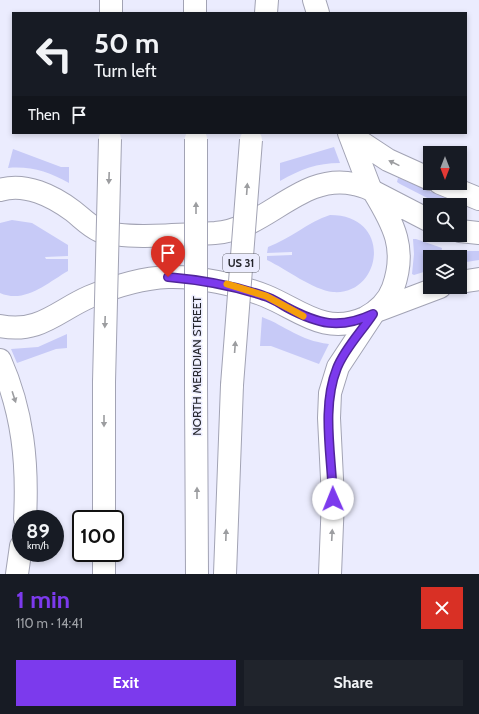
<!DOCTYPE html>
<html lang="en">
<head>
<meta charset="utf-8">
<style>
  :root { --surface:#171b24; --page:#20242c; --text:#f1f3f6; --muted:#9ea1a6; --accent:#7c3aed }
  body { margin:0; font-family:Cabin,sans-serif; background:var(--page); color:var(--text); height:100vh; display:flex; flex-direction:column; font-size:15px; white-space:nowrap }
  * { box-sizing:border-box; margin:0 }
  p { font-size:13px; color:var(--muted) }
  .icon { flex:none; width:22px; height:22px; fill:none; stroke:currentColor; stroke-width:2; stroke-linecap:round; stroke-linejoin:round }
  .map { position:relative; height:574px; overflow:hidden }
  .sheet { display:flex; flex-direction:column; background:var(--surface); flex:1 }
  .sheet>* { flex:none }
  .top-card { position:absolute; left:12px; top:12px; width:455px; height:122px; border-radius:0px; box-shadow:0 2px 6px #0003; background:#171b24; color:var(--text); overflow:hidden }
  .needle { width:26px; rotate:180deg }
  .buttons { position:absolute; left:423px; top:146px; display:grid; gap:8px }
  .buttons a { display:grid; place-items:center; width:44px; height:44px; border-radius:0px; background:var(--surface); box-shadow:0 2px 6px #0003; font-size:20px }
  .speed { position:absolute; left:12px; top:510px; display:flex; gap:8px; font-size:20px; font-weight:700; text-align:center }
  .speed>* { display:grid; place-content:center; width:52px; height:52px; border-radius:50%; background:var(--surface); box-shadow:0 2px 6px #0003; line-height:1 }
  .speed small { font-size:10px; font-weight:400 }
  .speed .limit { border:2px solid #111; border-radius:6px; background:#fff; color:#111 }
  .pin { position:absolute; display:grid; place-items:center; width:34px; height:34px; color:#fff; margin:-41px -17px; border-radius:50% 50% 50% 0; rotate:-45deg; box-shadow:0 0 4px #0007 }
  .pin .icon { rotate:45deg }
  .me { position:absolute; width:44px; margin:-22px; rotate:359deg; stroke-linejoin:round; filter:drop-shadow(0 0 3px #0008) }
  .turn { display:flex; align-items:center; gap:14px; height:84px; padding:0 16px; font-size:18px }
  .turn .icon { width:52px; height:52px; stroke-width:2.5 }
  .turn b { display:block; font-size:28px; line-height:34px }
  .then { display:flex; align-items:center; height:38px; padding:0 16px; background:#0003; gap:8px; font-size:15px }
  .round { display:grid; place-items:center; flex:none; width:42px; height:42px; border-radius:0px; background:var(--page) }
  .overview { display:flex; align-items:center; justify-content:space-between; height:68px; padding:0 16px }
  h1 { font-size:24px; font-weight:700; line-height:30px; color:var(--accent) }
  .button { display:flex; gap:8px; margin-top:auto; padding:8px 16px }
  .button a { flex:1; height:46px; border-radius:0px; background:var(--accent); color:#fff; font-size:16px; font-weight:700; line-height:46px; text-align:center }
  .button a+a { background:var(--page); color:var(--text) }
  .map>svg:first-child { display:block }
  .green { fill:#c7caf7 }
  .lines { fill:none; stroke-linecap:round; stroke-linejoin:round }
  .minor-casing { stroke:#a2a3b4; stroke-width:24 }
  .highway-casing { stroke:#a2a3b4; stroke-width:24 }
  .minor { stroke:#fff; stroke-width:22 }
  .highway { stroke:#fff; stroke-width:22 }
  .highway-bridge-casing { stroke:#a2a3b4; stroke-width:24; stroke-linecap:butt }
  .highway-bridge { stroke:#fff; stroke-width:22 }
  .oneway { fill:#9c9da0 }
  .route-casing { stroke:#51269a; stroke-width:10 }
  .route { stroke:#7c3aed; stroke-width:7 }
  .slow { stroke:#f59e0b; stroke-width:7 }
  .labels { text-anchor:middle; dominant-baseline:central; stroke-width:3; stroke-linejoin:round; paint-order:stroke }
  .shield { fill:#ebecfe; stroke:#60616a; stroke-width:1 }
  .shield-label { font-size:11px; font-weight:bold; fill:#24252b }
  .street-label { font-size:12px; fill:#24252b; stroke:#ebecfe }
</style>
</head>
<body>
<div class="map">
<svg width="479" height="574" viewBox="0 0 479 574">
  <rect width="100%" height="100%" fill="#ebecfe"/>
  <path class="green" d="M 334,147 L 340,163 C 317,163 301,169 280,181 L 280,163 Z
    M 13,149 L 61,167 L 69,167 L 69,183 C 49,172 31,166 8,168 Z
    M 398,178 L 401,179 L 460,204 L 441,205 L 400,184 L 397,182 Z
    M 330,215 C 394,215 382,296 333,292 C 313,290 286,269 267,260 L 267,256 L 292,255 L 292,252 L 267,253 L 268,247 C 290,239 308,222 330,215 Z
    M 12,220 L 32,223 L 68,245 L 68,256 L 45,257 L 46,259 L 68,259 L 68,271 C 47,283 25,304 0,293 L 0,223 Z
    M 413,239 L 416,239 L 442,248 L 440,257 L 430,257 L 430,270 L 414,275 L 412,274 L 414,254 Z
    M 452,251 L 479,251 L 479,260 L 460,263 L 460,257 L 452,257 Z
    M 262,317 C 288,327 298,340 329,344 L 319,364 L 271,346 L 260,346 Z
    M 67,334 L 67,348 L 56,349 L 17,363 L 11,349 L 38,347 Z"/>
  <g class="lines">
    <defs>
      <path id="minor" d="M 0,190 C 25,182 53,196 73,211 C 82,218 89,226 100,231 C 125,240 186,234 215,233 C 266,230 301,172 354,184 C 362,186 368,187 374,192 C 394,225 407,249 393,288 C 388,302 378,311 365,318 C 325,336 300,310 266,296 C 238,285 198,276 168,277 C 142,278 113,287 89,297 C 57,311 39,334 0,326
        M 374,192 L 430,221
        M 460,231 L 479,233
        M 460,282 L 479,279
        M 379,310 L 440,287"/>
      <path id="highway" d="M 195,0 L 195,13
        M 314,0 L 318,13
        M 111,13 L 111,0
        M 266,13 L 267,0
        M 349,133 L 370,188
        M 350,135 L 388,160 L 430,179
        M 440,183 L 479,199
        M 0,360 C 23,412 28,463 25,519
        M 104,382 L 104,519
        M 196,387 L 197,574
        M 104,553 L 104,574
        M 17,574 L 21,546
        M 225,574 L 232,385
        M 330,574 L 333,499 L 329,418 L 330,393 L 338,367 L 373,314"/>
    </defs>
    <use href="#minor" class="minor-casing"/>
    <use href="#highway" class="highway-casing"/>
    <use href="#minor" class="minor"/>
    <use href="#highway" class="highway"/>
    <defs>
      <path id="highway-bridge" d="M 196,139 L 196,387
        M 104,382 L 110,139
        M 232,385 L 251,140"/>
    </defs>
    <use href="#highway-bridge" class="highway-bridge-casing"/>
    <use href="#highway-bridge" class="highway-bridge"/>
  </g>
  <defs><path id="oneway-solid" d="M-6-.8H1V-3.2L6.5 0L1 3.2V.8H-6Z"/></defs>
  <g class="oneway">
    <use href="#oneway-solid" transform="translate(394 163) rotate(-154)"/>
    <use href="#oneway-solid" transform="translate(109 178) rotate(92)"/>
    <use href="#oneway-solid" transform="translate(247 189) rotate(-86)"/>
    <use href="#oneway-solid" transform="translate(196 208) rotate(-90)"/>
    <use href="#oneway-solid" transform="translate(105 322) rotate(92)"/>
    <use href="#oneway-solid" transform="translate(235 347) rotate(-86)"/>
    <use href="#oneway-solid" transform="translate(14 397) rotate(72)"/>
    <use href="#oneway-solid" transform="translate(104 421) rotate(90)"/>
    <use href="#oneway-solid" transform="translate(197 493) rotate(-90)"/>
    <use href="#oneway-solid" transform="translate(226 535) rotate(-88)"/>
    <use href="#oneway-solid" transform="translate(332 535) rotate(-87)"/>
  </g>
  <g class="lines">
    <defs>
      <path id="route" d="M 168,277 C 202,280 232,285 264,296 C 272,298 279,303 286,307 C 318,324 339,330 373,314 C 362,331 345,348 337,368 C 321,408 332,456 333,499"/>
    </defs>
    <use href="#route" class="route-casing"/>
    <use href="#route" class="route"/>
    <path class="slow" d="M 227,284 L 266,296 L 303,316"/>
  </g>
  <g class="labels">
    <rect class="shield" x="223" y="254" width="36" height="18" rx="3"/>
    <g class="shield-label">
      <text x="241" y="263">US 31</text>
    </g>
    <g class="street-label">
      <text transform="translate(196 366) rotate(-90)">NORTH MERIDIAN STREET</text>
    </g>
  </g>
</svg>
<div class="buttons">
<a><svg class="needle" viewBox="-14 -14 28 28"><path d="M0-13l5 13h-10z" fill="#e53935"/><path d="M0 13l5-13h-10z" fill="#9ea1a6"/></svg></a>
<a><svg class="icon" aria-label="search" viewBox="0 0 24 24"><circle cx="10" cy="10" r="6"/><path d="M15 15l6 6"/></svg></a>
<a><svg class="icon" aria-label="layers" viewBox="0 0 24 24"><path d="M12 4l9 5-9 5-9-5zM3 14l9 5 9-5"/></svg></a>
</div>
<div class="speed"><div>89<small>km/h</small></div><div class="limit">100</div></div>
<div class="pin" style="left:168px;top:277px;background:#d93025"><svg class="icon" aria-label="arrive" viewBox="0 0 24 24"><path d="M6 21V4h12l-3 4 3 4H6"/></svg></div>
<svg class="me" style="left:333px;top:499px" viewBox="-20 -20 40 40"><circle r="19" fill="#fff"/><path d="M0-13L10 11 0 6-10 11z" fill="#7c3aed"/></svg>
<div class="top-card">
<div class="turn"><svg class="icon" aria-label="left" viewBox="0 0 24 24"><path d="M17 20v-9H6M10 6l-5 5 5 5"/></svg><div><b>50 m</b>Turn left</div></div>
<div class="then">Then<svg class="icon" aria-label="arrive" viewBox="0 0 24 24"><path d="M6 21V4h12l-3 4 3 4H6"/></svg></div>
</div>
</div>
<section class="sheet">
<div class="overview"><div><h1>1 min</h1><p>110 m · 14:41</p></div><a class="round" style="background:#d93025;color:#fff"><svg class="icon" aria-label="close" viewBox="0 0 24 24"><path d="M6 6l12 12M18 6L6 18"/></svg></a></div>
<div class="button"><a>Exit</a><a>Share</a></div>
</section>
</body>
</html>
